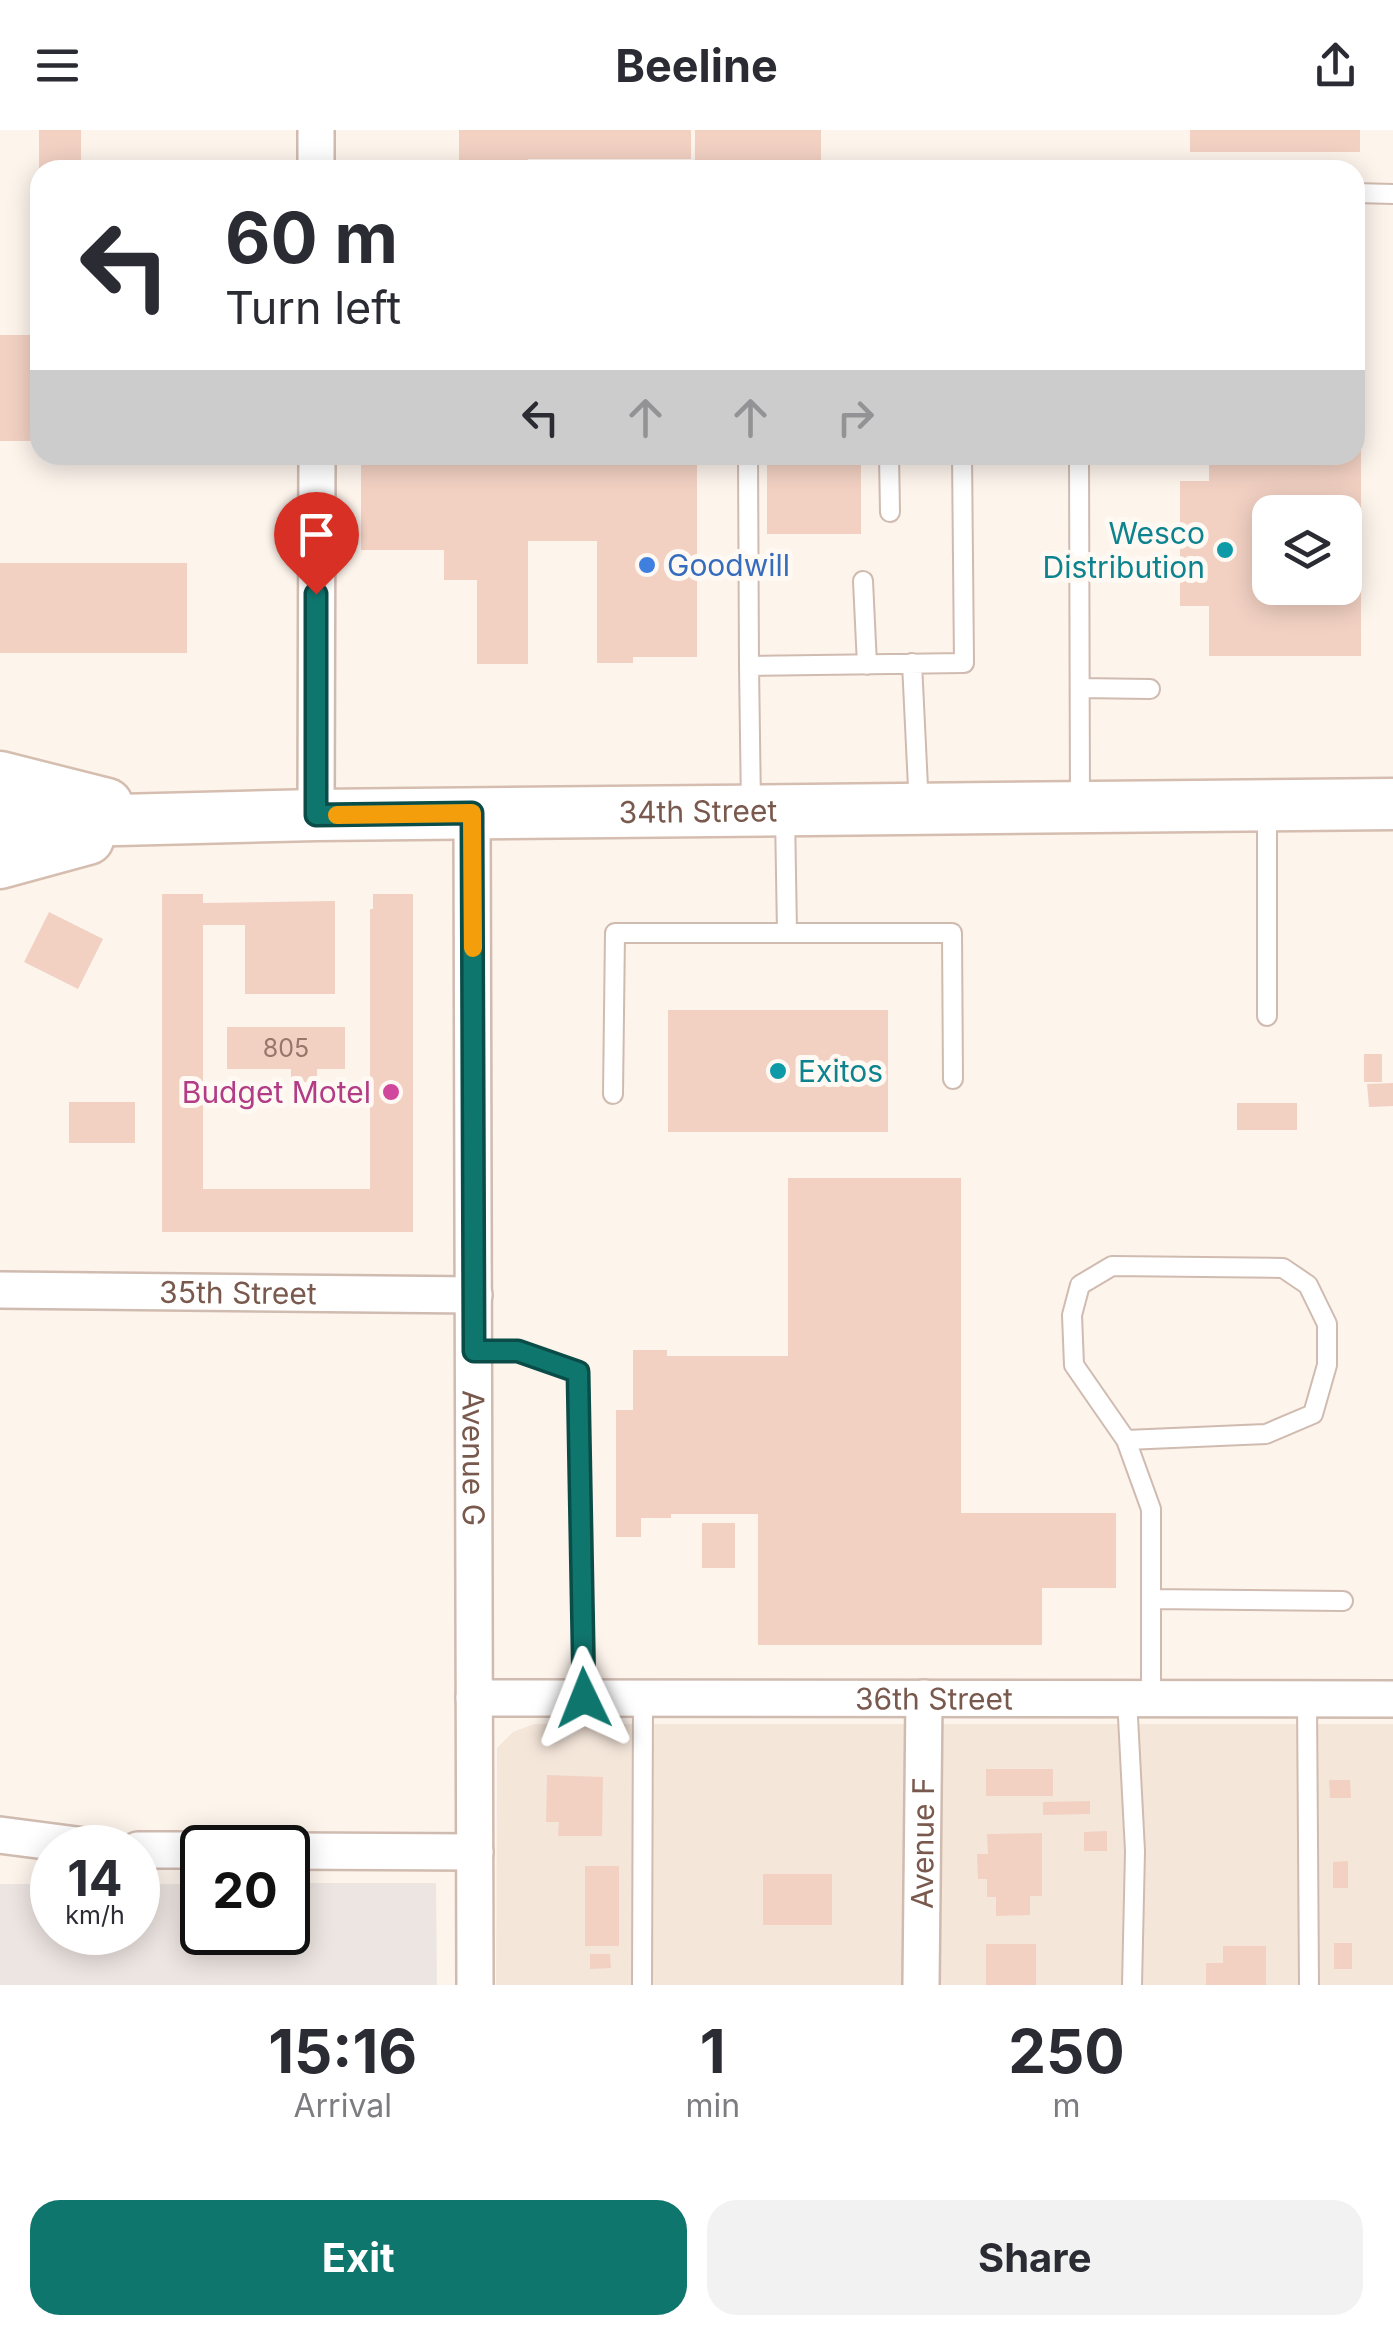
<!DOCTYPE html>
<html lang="en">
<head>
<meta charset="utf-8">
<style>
  :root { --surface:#fff; --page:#f2f2f3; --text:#2b2b33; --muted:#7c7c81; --accent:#0f766e }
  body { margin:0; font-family:Inter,sans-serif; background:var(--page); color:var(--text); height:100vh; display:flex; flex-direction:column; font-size:38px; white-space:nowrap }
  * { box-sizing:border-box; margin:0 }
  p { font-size:32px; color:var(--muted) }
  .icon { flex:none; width:55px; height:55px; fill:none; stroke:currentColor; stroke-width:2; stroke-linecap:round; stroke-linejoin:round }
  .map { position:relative; height:1855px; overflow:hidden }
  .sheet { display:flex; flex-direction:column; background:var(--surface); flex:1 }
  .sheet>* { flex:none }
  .hud { position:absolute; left:30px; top:30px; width:1335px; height:305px; border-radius:30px; box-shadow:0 5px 25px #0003; background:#fff; color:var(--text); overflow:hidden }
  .controls { position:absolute; left:1252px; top:365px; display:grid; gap:20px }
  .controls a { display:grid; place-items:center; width:110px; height:110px; border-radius:20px; background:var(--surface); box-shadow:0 5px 25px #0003; font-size:50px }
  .speed { position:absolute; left:30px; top:1695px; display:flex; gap:20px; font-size:50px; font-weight:700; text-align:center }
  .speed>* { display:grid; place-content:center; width:130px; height:130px; border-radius:50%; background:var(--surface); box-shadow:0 5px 25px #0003; line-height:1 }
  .speed small { font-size:25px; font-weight:400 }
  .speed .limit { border:5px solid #111; border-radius:15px; background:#fff; color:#111 }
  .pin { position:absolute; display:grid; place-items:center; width:85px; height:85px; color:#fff; margin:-102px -42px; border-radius:50% 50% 50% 0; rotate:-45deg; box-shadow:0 0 10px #0007 }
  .pin .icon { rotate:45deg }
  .me { position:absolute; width:110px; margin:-55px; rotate:358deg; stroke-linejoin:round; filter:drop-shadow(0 0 8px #0008) }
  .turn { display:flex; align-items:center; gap:35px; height:210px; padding:0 30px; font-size:45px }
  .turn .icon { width:130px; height:130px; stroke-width:2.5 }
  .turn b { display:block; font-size:70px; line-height:85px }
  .lanes { display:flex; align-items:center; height:95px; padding:0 30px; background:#0003; justify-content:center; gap:50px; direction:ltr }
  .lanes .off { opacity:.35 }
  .eta { display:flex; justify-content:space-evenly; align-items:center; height:170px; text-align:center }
  .eta b { font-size:60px; font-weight:700; line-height:70px }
  .action { display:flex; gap:20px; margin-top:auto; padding:20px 30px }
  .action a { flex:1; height:115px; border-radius:30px; background:var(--accent); color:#fff; font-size:40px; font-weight:700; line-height:115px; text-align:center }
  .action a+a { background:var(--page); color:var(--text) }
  header { display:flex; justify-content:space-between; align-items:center; height:130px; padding:0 30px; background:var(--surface); font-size:45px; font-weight:700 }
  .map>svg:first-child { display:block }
  .residential { fill:#f5e6da }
  .industrial { fill:#ede5e1 }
  .building { fill:#f2d1c3; fill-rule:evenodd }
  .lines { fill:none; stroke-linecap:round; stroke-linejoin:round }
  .service-casing { stroke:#d0bbb0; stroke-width:22 }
  .minor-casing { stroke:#d0bbb0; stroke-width:40 }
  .secondary-casing { stroke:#d5bdb0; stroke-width:55 }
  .service { stroke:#fff; stroke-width:18 }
  .minor { stroke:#fff; stroke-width:35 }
  .secondary { stroke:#fff; stroke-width:50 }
  .route-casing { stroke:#0a4d48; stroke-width:25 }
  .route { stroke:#0f766e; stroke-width:18 }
  .slow { stroke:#f59e0b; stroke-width:18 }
  .culture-dot { fill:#0f9aa8; stroke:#fff9f3; stroke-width:4 }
  .shop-dot { fill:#3f7fe0; stroke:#fff9f3; stroke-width:4 }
  .hotel-dot { fill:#d1479c; stroke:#fff9f3; stroke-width:4 }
  .labels { text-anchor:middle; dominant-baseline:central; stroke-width:10; stroke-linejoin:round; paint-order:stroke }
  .number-label { font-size:25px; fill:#97776a }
  .culture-label { font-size:30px; fill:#0d838f; stroke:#fff9f3; text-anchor:end }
  .shop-label { font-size:30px; fill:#366cbe; stroke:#fff9f3; text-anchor:start }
  .street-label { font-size:30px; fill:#79594d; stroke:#fff9f3 }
  .hotel-label { font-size:30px; fill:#b23c85; stroke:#fff9f3; text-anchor:end }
</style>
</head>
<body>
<header><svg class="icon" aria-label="menu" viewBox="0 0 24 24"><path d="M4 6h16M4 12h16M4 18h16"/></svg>Beeline<svg class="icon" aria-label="share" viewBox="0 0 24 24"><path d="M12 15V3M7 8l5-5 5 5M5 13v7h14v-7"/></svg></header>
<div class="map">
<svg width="1393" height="1855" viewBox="0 0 1393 1855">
  <rect width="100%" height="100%" fill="#fdf4ec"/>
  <path class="residential" d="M 534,1594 L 1393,1594 L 1393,1855 L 496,1855 L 497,1618 L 513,1602 Z"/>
  <path class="industrial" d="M 288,1753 L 436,1753 L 437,1855 L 0,1855 L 0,1754 L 52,1754 L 52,1802 L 138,1802 L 138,1754 L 202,1754 L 202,1802 L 288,1802 Z"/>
  <path class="building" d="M 39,0 L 81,0 L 81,40 L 39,40 Z
    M 459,0 L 691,0 L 691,29 L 528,29 L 528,38 L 459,38 Z
    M 695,0 L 821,0 L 821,39 L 695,39 Z
    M 1190,0 L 1360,0 L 1360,22 L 1190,22 Z
    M 0,205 L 40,205 L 40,311 L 0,311 Z
    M 1355,275 L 1361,275 L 1361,526 L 1209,526 L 1209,476 L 1180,476 L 1180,351 L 1209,351 L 1209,325 L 1355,325 ZM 1270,382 L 1345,382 L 1345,458 L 1270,458 Z
    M 361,325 L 697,325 L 697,527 L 633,527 L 633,533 L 597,533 L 597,411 L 528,411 L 528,534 L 477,534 L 477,450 L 444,450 L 444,420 L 361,420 Z
    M 767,325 L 861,325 L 861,404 L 767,404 Z
    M 0,433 L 187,433 L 187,523 L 0,523 Z
    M 162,764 L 203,764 L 203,773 L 335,771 L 335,864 L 245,864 L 245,795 L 203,795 L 203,1059 L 370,1059 L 370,779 L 373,779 L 373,764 L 413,764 L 413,1102 L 162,1102 Z
    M 49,782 L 103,809 L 78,859 L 24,832 Z
    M 668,880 L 888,880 L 888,1002 L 668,1002 Z
    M 227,897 L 345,897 L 345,939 L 317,939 L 317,952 L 291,952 L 291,939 L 227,939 Z
    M 1364,924 L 1382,924 L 1382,952 L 1364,952 Z
    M 1393,953 L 1393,976 L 1369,977 L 1367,954 Z
    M 69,972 L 135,972 L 135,1013 L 69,1013 Z
    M 1237,973 L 1297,973 L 1297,1000 L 1237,1000 Z
    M 788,1048 L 961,1048 L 961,1383 L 1116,1383 L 1116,1458 L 1042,1458 L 1042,1515 L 758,1515 L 758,1384 L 671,1384 L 671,1388 L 641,1388 L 641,1407 L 616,1407 L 616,1280 L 633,1280 L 633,1220 L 667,1220 L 667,1226 L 788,1226 Z
    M 702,1393 L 735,1393 L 735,1438 L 702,1438 Z
    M 986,1639 L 1053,1639 L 1053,1666 L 986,1666 Z
    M 547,1645 L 603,1647 L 602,1706 L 558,1706 L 559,1692 L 546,1692 Z
    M 1329,1650 L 1350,1650 L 1351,1668 L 1330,1668 Z
    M 1090,1671 L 1090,1684 L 1043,1685 L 1043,1672 Z
    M 1107,1701 L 1107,1721 L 1084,1721 L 1084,1702 Z
    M 1042,1703 L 1042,1766 L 1030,1766 L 1030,1785 L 996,1786 L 996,1767 L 987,1767 L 987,1749 L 978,1749 L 977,1724 L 988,1724 L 987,1704 Z
    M 1348,1731 L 1348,1758 L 1333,1758 L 1333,1732 Z
    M 585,1736 L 619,1736 L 619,1816 L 585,1816 Z
    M 763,1744 L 832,1744 L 832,1795 L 763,1795 Z
    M 1334,1813 L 1352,1813 L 1352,1839 L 1334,1839 Z
    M 986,1814 L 1036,1814 L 1036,1855 L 986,1855 Z
    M 1223,1816 L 1266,1816 L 1266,1855 L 1206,1855 L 1206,1833 L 1223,1833 Z
    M 590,1824 L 610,1824 L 611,1838 L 590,1839 Z"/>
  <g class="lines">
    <defs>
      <path id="service" d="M 1355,63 L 1393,64
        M 748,325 L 749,536 L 964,533 L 962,325
        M 889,325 L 890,382
        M 1079,325 L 1080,675
        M 863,451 L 867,535
        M 912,533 L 919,678
        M 749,536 L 751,676
        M 1080,558 L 1150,559
        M 1267,680 L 1267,886
        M 785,684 L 787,803
        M 613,964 L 615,803 L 952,803 L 953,949
        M 474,1221 L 518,1221 L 578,1242 L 584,1568
        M 1126,1310 L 1266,1304 L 1313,1284 L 1327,1235 L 1327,1194 L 1308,1155 L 1283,1138 L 1112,1136 L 1080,1155 L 1072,1185 L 1074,1235 L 1126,1310 L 1151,1379 L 1151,1568
        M 1151,1469 L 1343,1471
        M 1127,1568 L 1135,1721 L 1132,1855
        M 1307,1569 L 1309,1855
        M 642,1855 L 643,1568"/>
      <g id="minor">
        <path d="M 316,0 L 316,40"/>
        <path id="s1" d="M 472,683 L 475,1855"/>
        <path d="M 316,685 L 317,325"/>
        <path id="s2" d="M 0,1160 L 474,1165"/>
        <path id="s3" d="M 474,1568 L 1393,1569"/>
        <path d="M 0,1705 L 100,1718"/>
        <path d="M 138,1720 L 202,1720"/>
        <path d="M 288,1721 L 475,1722"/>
        <path id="s4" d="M 921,1855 L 924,1568"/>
      </g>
      <g id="secondary">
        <path d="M 0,647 L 107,674"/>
        <path id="s5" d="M 0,693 L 316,685 L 1393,674"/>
        <path d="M 0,733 L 88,709"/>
      </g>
    </defs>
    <use href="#service" class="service-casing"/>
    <use href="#minor" class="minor-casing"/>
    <use href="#secondary" class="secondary-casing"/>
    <use href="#service" class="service"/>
    <use href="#minor" class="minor"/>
    <use href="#secondary" class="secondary"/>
  </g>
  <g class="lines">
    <defs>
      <path id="route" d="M 316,464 L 316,685 L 472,683 L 474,1221 L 518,1221 L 578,1242 L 584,1568"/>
    </defs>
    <use href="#route" class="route-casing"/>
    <use href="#route" class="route"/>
    <path class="slow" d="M 337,685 L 472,683 L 473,818"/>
  </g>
  <g class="culture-dot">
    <circle cx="1225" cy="420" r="10"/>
    <circle cx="778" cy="941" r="10"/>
  </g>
  <circle class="shop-dot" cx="647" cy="435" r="10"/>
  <circle class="hotel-dot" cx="391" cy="962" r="10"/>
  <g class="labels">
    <g class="number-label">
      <text x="286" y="918">805</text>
    </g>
    <g class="culture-label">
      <text x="1205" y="403">Wesco<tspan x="1205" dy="34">Distribution</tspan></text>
      <text x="798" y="941" text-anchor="start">Exitos</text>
    </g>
    <g class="shop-label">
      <text x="667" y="435">Goodwill</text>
    </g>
    <g class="street-label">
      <text stroke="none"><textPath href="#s5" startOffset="698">34th Street</textPath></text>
      <text stroke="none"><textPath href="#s2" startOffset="238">35th Street</textPath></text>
      <text stroke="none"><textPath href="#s1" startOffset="645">Avenue G</textPath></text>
      <text stroke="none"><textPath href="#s3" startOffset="460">36th Street</textPath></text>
      <text stroke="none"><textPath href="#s4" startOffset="142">Avenue F</textPath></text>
    </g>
    <g class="hotel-label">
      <text x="371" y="962">Budget Motel</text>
    </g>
  </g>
</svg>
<div class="controls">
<a><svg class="icon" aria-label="layers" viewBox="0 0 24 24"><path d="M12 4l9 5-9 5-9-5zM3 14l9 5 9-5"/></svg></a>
</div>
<div class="speed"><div>14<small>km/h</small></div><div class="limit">20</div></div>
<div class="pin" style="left:316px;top:464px;background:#d93025"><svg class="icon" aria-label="arrive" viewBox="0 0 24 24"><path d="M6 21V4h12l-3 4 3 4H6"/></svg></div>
<svg class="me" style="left:584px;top:1568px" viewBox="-20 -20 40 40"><path d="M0-17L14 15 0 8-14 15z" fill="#0f766e" stroke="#fff" stroke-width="4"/></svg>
<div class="hud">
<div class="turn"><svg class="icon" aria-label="left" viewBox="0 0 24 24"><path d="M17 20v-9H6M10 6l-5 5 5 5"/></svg><div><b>60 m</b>Turn left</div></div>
<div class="lanes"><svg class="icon" aria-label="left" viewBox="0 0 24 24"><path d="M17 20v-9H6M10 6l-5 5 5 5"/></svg><svg class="icon off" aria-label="ahead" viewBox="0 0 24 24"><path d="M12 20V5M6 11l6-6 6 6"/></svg><svg class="icon off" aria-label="ahead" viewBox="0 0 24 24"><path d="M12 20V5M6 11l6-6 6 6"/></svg><svg class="icon off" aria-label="right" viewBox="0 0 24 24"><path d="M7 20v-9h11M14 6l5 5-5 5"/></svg></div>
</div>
</div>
<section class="sheet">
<div class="eta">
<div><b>15:16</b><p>Arrival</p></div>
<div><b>1</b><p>min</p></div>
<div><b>250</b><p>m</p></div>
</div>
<div class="action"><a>Exit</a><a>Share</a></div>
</section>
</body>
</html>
